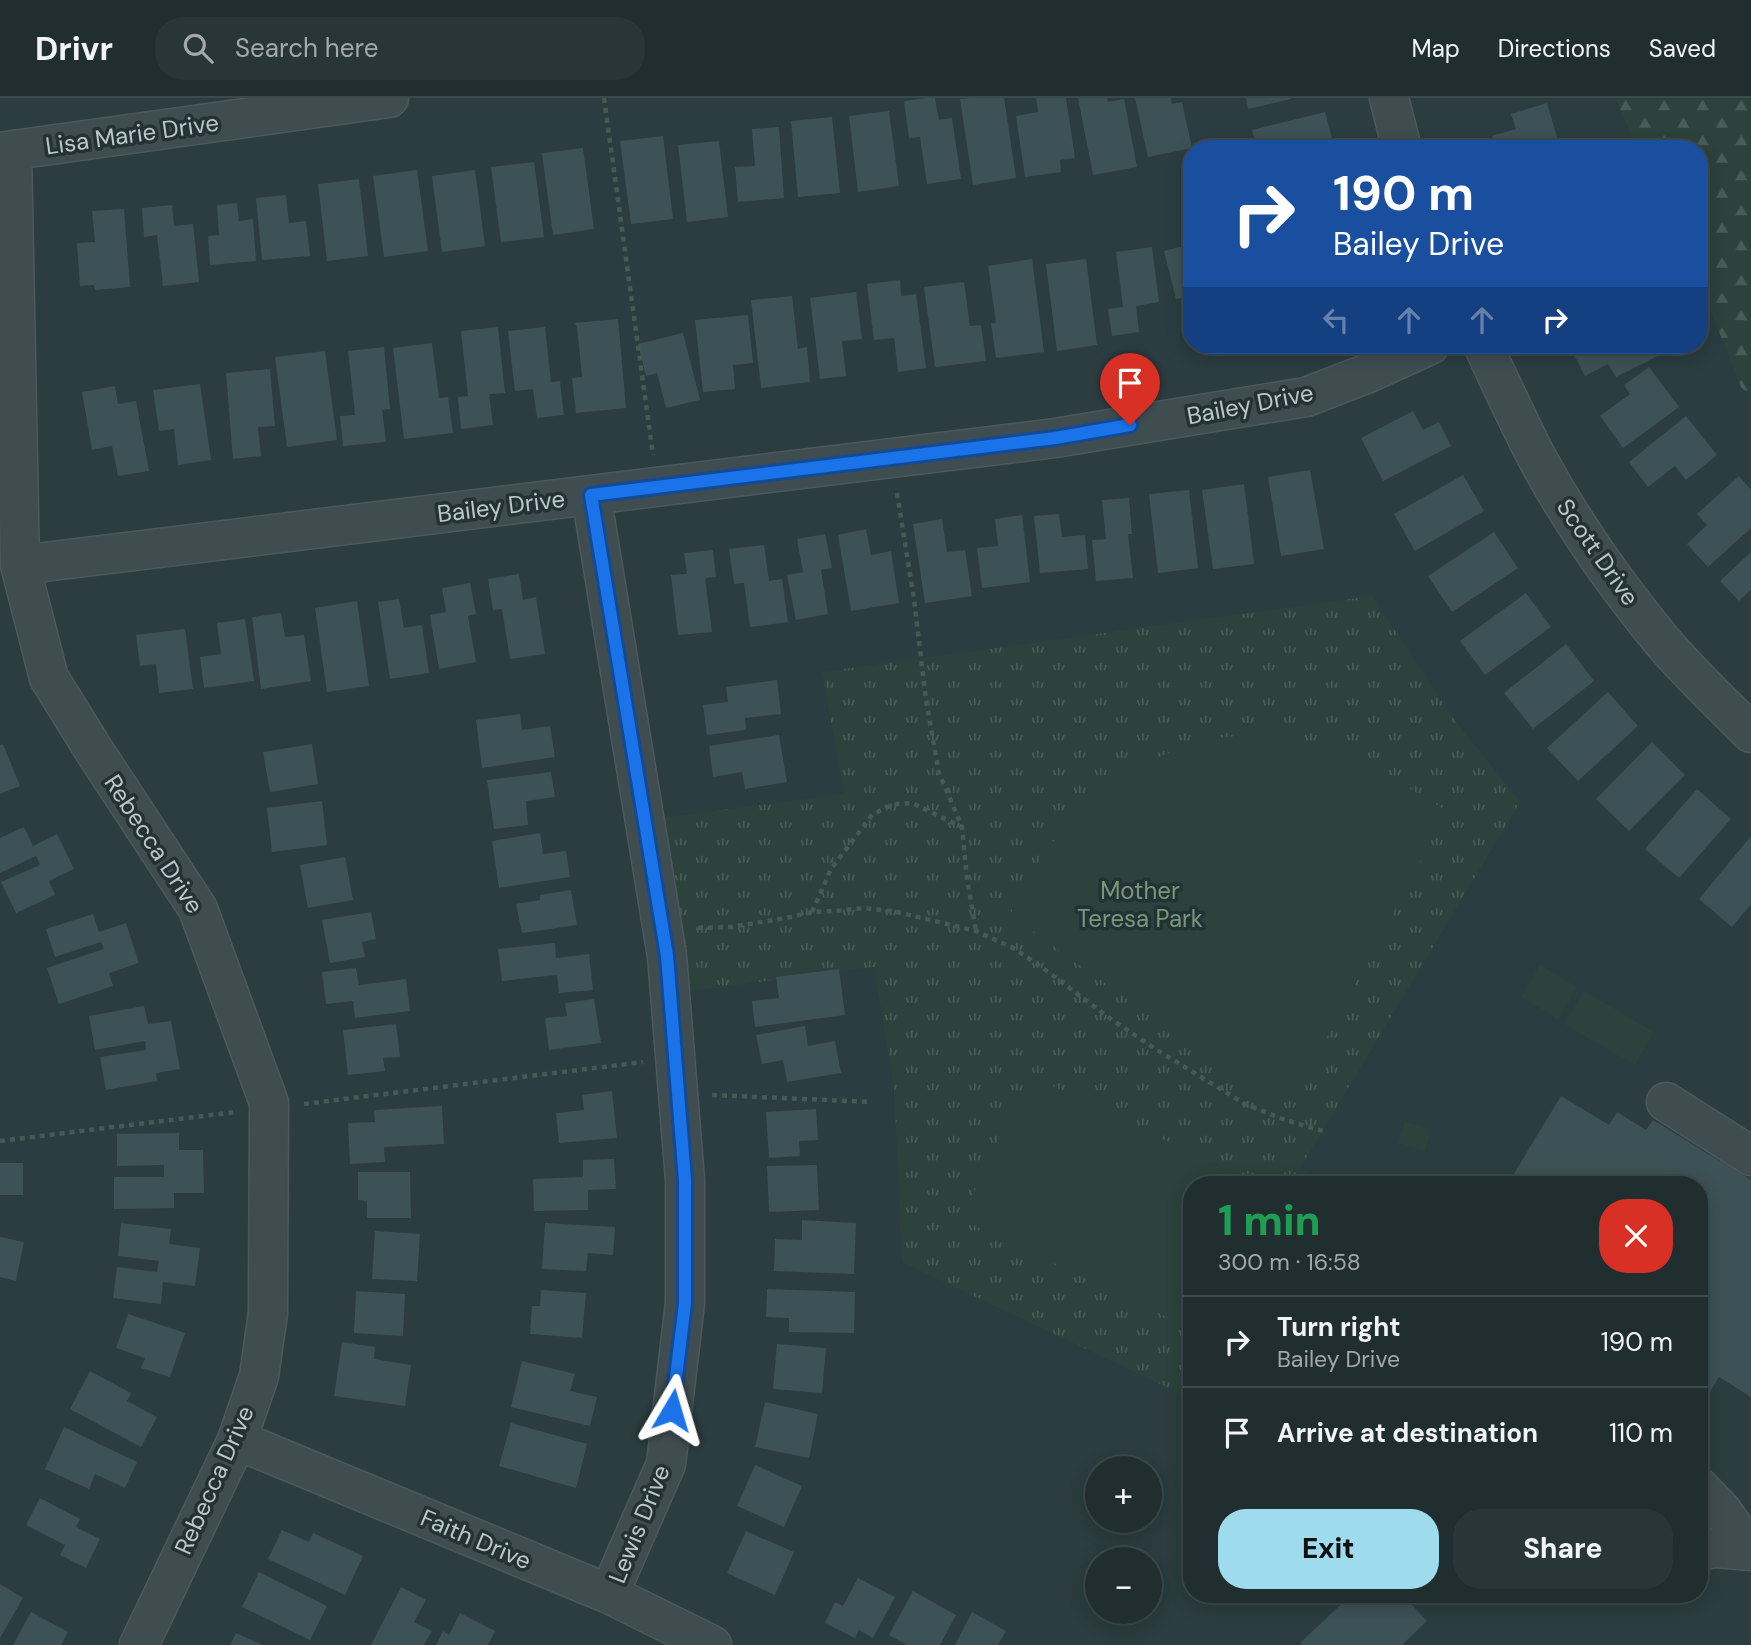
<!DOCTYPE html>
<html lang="en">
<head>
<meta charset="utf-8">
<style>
  :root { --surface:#202e30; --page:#283638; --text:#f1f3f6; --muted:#a2a8ab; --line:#3d4a4c; --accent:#9edbed }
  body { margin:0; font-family:"DM Sans",sans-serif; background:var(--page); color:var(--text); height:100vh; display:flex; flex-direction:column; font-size:26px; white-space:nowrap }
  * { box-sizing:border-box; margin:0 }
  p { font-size:23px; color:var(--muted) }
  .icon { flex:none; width:38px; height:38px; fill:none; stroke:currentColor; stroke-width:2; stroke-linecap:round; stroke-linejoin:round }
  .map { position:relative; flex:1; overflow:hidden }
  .sheet { position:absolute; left:1183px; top:1078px; width:525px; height:427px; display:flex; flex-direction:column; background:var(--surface); border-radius:28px; box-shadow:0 4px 18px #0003,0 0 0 2px var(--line) }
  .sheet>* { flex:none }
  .hud { position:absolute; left:1183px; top:42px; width:525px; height:214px; border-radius:28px; box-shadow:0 4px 18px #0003,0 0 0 2px var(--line); background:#1a4fa0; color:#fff; overflow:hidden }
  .buttons { position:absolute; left:1085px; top:1358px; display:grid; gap:14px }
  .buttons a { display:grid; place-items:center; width:77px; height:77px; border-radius:50%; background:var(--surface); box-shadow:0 4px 18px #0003,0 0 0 2px var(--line); font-size:35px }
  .pin { position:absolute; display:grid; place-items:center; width:60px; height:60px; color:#fff; margin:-72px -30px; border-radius:50% 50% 50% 0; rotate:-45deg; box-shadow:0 0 7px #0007 }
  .pin .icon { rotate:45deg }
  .me { position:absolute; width:77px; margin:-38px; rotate:7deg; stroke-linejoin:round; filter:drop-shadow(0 0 5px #0008) }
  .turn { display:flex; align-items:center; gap:24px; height:147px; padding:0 35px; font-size:32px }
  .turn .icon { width:91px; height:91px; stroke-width:2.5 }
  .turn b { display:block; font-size:49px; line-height:60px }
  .lanes { display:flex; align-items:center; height:66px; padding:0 35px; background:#0003; justify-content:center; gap:35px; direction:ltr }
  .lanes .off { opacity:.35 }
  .round { display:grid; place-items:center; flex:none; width:74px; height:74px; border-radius:28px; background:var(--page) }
  .overview { display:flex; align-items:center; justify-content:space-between; height:119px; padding:0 35px }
  h1 { font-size:42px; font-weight:800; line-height:52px; color:#1e9e55 }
  .cta { display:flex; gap:14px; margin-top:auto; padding:14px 35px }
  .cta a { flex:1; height:80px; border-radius:28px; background:var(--accent); color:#111; font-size:28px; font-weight:800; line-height:80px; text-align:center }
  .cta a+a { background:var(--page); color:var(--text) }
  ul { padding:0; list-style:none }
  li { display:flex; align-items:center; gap:21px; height:91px; padding:0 35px; border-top:2px solid var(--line) }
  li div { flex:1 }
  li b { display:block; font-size:26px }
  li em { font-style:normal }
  header { display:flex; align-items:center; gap:42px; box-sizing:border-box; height:98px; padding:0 35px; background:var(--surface); border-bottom:2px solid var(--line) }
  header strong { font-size:33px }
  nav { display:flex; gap:38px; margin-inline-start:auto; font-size:24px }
  .search { width:490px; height:63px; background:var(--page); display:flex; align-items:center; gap:18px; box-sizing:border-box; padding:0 24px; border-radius:28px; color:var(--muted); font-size:26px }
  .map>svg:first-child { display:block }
  .forest { fill:url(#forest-firs) }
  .park { fill:url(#park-tufts) }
  .garden { fill:#2d423c }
  .building { fill:#3d5256 }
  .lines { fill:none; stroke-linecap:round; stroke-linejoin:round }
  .minor-casing { stroke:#4b595d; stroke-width:41 }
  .path { stroke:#465953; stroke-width:4.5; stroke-dasharray:5 5; stroke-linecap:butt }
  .minor { stroke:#3f4d51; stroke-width:38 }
  .route-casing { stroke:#114b97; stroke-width:18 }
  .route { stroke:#1a73e8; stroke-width:12 }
  .labels { text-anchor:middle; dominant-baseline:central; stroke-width:7; stroke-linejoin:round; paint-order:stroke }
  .street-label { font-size:24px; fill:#bcc7cb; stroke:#233236 }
  .park-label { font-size:24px; fill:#7b9876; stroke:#233236 }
</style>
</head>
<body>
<header>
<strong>Drivr</strong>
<div class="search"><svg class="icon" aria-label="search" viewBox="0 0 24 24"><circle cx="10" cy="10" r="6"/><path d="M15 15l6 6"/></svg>Search here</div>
<nav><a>Map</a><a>Directions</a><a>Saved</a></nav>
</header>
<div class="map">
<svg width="1751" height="1547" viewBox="0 0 1751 1547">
  <defs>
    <pattern id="forest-firs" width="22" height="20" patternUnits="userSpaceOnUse" patternTransform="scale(1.75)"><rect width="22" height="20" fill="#2d423c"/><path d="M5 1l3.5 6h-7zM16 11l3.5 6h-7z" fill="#4a5c57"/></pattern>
    <pattern id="park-tufts" width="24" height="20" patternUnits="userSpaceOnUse" patternTransform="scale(1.75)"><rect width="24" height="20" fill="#2d423c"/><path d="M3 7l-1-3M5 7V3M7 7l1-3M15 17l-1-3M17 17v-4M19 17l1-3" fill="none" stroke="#4a5c57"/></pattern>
  </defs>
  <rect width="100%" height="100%" fill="#2b3d40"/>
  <path class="forest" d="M 1615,0 L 1751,0 L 1751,299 L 1741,289 L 1699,183 L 1699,51 L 1638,51 Z"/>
  <path class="park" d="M 1372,498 L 1453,620 L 1520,704 L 1300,1070 L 1331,1087 L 1192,1087 L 1192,1301 L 902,1164 L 894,987 L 874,869 L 689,893 L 661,720 L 844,696 L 822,574 Z"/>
  <path class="garden" d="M 1271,635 L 1353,657 L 1447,713 L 1296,998 L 1272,1005 L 1010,817 L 1030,777 L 1073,715 L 1133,670 L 1199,642 Z
    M 1540,867 L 1577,889 L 1558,921 L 1521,899 Z
    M 1584,893 L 1654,934 L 1635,967 L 1564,926 Z
    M 1030,977 L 1258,1087 L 1192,1087 L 1192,1231 L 961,1121 Z
    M 1405,1023 L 1431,1031 L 1425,1053 L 1398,1045 Z"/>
  <path class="building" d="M 926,0 L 935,0 L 939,22 L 952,20 L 961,81 L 927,86 L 920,39 L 909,40 L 904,3 Z
    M 970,0 L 1004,0 L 1016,80 L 973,87 L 960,1 Z
    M 1036,0 L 1066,0 L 1075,60 L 1060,62 L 1061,74 L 1025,79 L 1016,18 L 1038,14 Z
    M 1078,0 L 1107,0 L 1108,4 L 1124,1 L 1137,69 L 1093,77 Z
    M 1135,0 L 1171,0 L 1172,6 L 1182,4 L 1192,50 L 1148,59 Z
    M 1246,0 L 1291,0 L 1291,1 L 1248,11 Z
    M 1547,5 L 1560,49 L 1555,51 L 1496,51 L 1492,38 L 1516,31 L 1511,16 Z
    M 889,13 L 899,88 L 858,94 L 849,18 Z
    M 1325,14 L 1335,51 L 1257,51 L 1252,32 Z
    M 832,19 L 840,95 L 798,99 L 791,23 Z
    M 779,29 L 784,100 L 738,104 L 735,69 L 755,68 L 752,31 Z
    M 663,38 L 673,121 L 631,126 L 620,43 Z
    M 719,43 L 728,119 L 687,124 L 678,47 Z
    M 583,50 L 594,131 L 553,137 L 542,55 Z
    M 534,64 L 544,139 L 501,144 L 491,69 Z
    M 417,72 L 428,153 L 384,159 L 373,78 Z
    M 475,72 L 485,148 L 442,154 L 432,78 Z
    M 359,81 L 368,158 L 327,163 L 318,86 Z
    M 286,97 L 289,125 L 306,123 L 310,158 L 262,162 L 256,100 Z
    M 237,105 L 239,123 L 253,121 L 256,163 L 210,167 L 208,138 L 219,137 L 217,107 Z
    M 172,107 L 174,128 L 193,126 L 199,184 L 163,188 L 157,137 L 144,139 L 142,110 Z
    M 124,111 L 130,189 L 95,192 L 94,187 L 80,188 L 77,145 L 95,144 L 92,113 Z
    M 1192,146 L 1192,203 L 1190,198 L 1176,201 L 1164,153 Z
    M 1152,149 L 1159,204 L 1136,208 L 1139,234 L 1112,238 L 1108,211 L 1123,209 L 1116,154 Z
    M 1032,161 L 1044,254 L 996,260 L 991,225 L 996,225 L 988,168 Z
    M 1086,161 L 1097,247 L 1057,253 L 1046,166 Z
    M 900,182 L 901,198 L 916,196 L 926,270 L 898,274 L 894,240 L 874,242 L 867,186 Z
    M 964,184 L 970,228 L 981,227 L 986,263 L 935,269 L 924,189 Z
    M 856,194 L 862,241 L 842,243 L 846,278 L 820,281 L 810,200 Z
    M 792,198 L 798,251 L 807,249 L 810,284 L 761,290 L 751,202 Z
    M 748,217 L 753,265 L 733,267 L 735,291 L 703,294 L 695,222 Z
    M 618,221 L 626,310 L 576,315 L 572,280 L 582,279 L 577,228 L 574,225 Z
    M 498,229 L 505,295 L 489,296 L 493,327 L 461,331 L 458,299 L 468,298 L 461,233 Z
    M 545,229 L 551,284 L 560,283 L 564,317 L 537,320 L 533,291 L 515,293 L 508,233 Z
    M 683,235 L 700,302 L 666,310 L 657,275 L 646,278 L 638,246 Z
    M 432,245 L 439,300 L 448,299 L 453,335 L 404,341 L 393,250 Z
    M 1574,247 L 1655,247 L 1660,257 L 1616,279 L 1608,266 L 1585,278 L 1570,249 Z
    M 384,249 L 390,311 L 382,312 L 386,344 L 343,348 L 340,318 L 355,317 L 348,253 Z
    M 325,253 L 337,342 L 287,349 L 275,259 Z
    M 1649,269 L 1679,309 L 1623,350 L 1600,318 L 1630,296 L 1624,287 Z
    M 270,271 L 275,328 L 258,329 L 261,358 L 233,361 L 226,275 Z
    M 200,286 L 211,362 L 178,367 L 174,331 L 159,333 L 153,292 Z
    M 115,288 L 118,306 L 136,303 L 149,373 L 118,378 L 112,348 L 92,352 L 82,294 Z
    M 1413,313 L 1423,332 L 1439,324 L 1451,348 L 1383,383 L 1361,340 Z
    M 1686,318 L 1717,357 L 1686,382 L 1675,368 L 1648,389 L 1629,364 Z
    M 1310,372 L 1324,451 L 1281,458 L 1268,379 Z
    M 1463,377 L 1484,413 L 1415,453 L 1394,416 Z
    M 1739,378 L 1751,392 L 1751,430 L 1708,469 L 1687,446 L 1707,427 L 1697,416 Z
    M 1244,386 L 1254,466 L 1213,471 L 1202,392 Z
    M 1189,392 L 1198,470 L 1158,475 L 1149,396 Z
    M 1129,400 L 1132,436 L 1128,436 L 1133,480 L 1096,483 L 1092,442 L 1106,441 L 1102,402 Z
    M 1059,416 L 1062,439 L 1085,437 L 1088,471 L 1040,475 L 1034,418 Z
    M 1022,417 L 1030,484 L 982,490 L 977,450 L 998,448 L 995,421 Z
    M 942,421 L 947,454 L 965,452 L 972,498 L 925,505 L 913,426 Z
    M 866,431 L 871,457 L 891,453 L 899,505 L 851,513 L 838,437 Z
    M 1494,434 L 1518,470 L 1452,514 L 1428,478 Z
    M 825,436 L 832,470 L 821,472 L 828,516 L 796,522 L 787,477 L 803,474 L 797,441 Z
    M 764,447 L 769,483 L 782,481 L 788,524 L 750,529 L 744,485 L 734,486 L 729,451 Z
    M 713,452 L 716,479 L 705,480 L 712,534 L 678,537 L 671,477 L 687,476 L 684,455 Z
    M 1751,454 L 1751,491 L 1739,503 L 1720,483 Z
    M 519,476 L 523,502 L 536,499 L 545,556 L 510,561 L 502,511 L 493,512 L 488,481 Z
    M 470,485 L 476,516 L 468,518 L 476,564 L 439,571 L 430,517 L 446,514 L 442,490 Z
    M 1526,495 L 1551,529 L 1485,577 L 1460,543 Z
    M 399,501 L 404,530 L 422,527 L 429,575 L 390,581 L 378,504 Z
    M 357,503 L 369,588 L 327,594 L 315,510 Z
    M 281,515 L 285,539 L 304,537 L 311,583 L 261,591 L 252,519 Z
    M 245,521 L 254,583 L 204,590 L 200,559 L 221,556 L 217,525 Z
    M 185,531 L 193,591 L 159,595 L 156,566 L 140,568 L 136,537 Z
    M 1566,546 L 1594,583 L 1533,631 L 1504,595 Z
    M 777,582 L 781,616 L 745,620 L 746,632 L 707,637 L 703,607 L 728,604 L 726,589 Z
    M 1608,594 L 1638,628 L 1578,683 L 1547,650 Z
    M 520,616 L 522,632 L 550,628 L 555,659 L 482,670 L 476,622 Z
    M 779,637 L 787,684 L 745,691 L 742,674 L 713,679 L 709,648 Z
    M 1652,644 L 1685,677 L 1629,733 L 1596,701 Z
    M 3,646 L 20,688 L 0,696 L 0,647 Z
    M 312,646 L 318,686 L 270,694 L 263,654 Z
    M 551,674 L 555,699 L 526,703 L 528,727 L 494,731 L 487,682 Z
    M 1697,691 L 1731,721 L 1679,780 L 1645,751 Z
    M 322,703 L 327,747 L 272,754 L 267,710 Z
    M 24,729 L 33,748 L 57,736 L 74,771 L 49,783 L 55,797 L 16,815 L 1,784 L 40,767 L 36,758 L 0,775 L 0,740 Z
    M 540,735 L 543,756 L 566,753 L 570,779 L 499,790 L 492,743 Z
    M 1751,738 L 1751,806 L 1732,829 L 1699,801 Z
    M 345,759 L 353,802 L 308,810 L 300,767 Z
    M 571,792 L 577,827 L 522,835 L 516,806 L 540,802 L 540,797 Z
    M 371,814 L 376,841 L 362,844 L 365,859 L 330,865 L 322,822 Z
    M 93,816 L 99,834 L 126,825 L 139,865 L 109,875 L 113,888 L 59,906 L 47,870 L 104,851 L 101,844 L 55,859 L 46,831 Z
    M 555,845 L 556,860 L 589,856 L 593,892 L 559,895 L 557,877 L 502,883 L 498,851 Z
    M 356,870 L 359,887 L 406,881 L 410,913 L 355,920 L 353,903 L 326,906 L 322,874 Z
    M 839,871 L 845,917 L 755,929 L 752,903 L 779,900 L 776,879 Z
    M 594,901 L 601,945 L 549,952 L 545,920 L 567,918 L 565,905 Z
    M 144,908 L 148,926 L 171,923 L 180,971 L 156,975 L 157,983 L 106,992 L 100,959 L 146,952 L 145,943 L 95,952 L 89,918 Z
    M 396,926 L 400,959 L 383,960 L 385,973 L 348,977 L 343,932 Z
    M 805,928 L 808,948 L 835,943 L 841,975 L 787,984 L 783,962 L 762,966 L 756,937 Z
    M 612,993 L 617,1040 L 559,1045 L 556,1015 L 584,1012 L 582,997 Z
    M 1561,998 L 1609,1027 L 1617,1014 L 1646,1032 L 1653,1022 L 1751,1082 L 1751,1299 L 1719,1279 L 1707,1299 L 1699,1294 L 1699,1087 L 1507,1087 Z
    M 442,1008 L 444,1046 L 384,1049 L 385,1064 L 350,1066 L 348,1025 L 375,1024 L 374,1012 Z
    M 816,1011 L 818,1042 L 799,1043 L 800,1058 L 769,1060 L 766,1014 Z
    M 179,1035 L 179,1052 L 203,1052 L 204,1095 L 174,1095 L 174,1110 L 114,1111 L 114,1079 L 164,1079 L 164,1067 L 117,1068 L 117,1036 Z
    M 614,1061 L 616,1091 L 588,1092 L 588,1112 L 534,1113 L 533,1081 L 583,1079 L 583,1062 Z
    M 0,1065 L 23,1065 L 23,1097 L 0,1097 Z
    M 817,1067 L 819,1112 L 769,1114 L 767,1068 Z
    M 358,1074 L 410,1074 L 411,1120 L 367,1120 L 367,1103 L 358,1102 Z
    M 802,1122 L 856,1125 L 854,1176 L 774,1173 L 775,1141 L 802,1142 Z
    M 121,1125 L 171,1131 L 169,1146 L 200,1150 L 195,1188 L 163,1184 L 161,1206 L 113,1200 L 117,1169 L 157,1174 L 159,1163 L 118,1158 Z
    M 545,1125 L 615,1129 L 613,1157 L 588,1155 L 586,1173 L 542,1171 Z
    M 375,1133 L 420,1136 L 417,1183 L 372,1181 Z
    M 0,1139 L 24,1144 L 16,1183 L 0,1179 Z
    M 767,1191 L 855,1194 L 854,1235 L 789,1234 L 789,1220 L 766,1219 Z
    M 541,1192 L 586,1195 L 582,1240 L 530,1236 L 532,1208 L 540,1208 Z
    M 356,1193 L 405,1196 L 403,1238 L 354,1235 Z
    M 128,1216 L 185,1235 L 170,1279 L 141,1270 L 145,1260 L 116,1250 Z
    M 342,1244 L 375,1249 L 374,1261 L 411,1267 L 405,1308 L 334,1298 Z
    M 777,1246 L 826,1250 L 822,1295 L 773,1291 Z
    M 522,1263 L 575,1276 L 570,1293 L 597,1299 L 590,1328 L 511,1309 Z
    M 90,1273 L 131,1295 L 127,1303 L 157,1319 L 141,1349 L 70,1311 Z
    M 765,1304 L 818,1316 L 809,1360 L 755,1349 Z
    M 511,1325 L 587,1346 L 576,1390 L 499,1368 Z
    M 64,1329 L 137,1364 L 125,1390 L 95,1376 L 89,1391 L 45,1371 Z
    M 755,1367 L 802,1388 L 784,1429 L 737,1408 Z
    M 40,1400 L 80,1421 L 76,1429 L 100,1441 L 86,1470 L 60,1457 L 65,1447 L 26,1427 Z
    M 282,1432 L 309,1444 L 313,1435 L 363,1458 L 345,1497 L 268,1461 Z
    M 746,1433 L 794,1454 L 775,1497 L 727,1475 Z
    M 259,1474 L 327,1508 L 310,1542 L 242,1509 Z
    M 858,1480 L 895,1499 L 873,1540 L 859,1532 L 855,1540 L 825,1525 L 835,1504 L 843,1508 Z
    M 0,1486 L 23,1500 L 0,1540 Z
    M 401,1489 L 426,1502 L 414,1524 L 432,1533 L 424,1547 L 371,1547 Z
    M 913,1493 L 956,1517 L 940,1547 L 907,1547 L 889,1537 Z
    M 1352,1496 L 1402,1496 L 1427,1523 L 1403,1546 L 1404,1547 L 1302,1547 L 1300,1545 Z
    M 31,1514 L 68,1534 L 61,1547 L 13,1547 Z
    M 972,1514 L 1006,1533 L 998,1547 L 955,1547 Z
    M 460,1515 L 495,1533 L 488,1547 L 436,1547 L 443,1533 L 449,1537 Z
    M 236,1535 L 263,1547 L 230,1547 Z"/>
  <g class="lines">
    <defs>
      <path id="minor" d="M 1389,0 L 1402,51
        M 12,52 L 20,467 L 49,580 L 95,654 L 198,811 L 269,1005 L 268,1215 L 259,1278 L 237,1342 L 139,1547
        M 0,54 L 389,0
        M 1483,247 C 1500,284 1517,321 1536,358 C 1571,423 1615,486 1662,543 C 1690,576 1721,605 1751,635
        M 591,397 L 667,858 L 685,1082 L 685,1205 L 666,1366 L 609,1496
        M 20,467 L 1055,340 L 1306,299 L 1366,276 L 1430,247
        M 1666,1004 L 1751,1058
        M 237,1342 L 609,1496 L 712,1547
        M 1699,1389 L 1723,1414 L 1749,1452
        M 1699,1453 L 1716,1450 L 1751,1453"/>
    </defs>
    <use href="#minor" class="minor-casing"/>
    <path class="path" d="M 604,0 L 653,357
      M 897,395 L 914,501 L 926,602 L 939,675 L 962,729 L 967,781 L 976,833
      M 812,814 L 831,771 L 872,717 L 893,706 L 912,705 L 962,729
      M 698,830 L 731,829 L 786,820 L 812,814 L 835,813 L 864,810 L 897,814 L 976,833 L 1015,851 L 1047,873 L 1112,922 L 1157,952 L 1245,1006 L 1285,1022 L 1323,1033
      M 712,997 L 872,1004
      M 304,1006 L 643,964
      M 0,1043 L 236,1014
      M 1419,1085 L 1420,1087"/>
    <use href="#minor" class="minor"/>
  </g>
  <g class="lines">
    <defs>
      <path id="route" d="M 672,1312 L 685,1205 L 685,1082 L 667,858 L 591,397 L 1055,340 L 1130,327"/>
    </defs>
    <use href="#route" class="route-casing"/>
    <use href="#route" class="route"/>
  </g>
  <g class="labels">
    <g class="street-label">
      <text transform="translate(132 36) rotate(-8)">Lisa Marie Drive</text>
      <text transform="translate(1250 306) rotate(-11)">Bailey Drive</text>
      <text transform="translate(501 408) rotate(-7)">Bailey Drive</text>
      <text transform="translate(1598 454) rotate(55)">Scott Drive</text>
      <text transform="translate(154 746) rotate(57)">Rebecca Drive</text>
      <text transform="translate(214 1382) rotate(-66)">Rebecca Drive</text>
      <text transform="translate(639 1426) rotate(-68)">Lewis Drive</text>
      <text transform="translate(476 1441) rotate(23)">Faith Drive</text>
    </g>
    <g class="park-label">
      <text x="1140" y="792">Mother<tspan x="1140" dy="28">Teresa Park</tspan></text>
    </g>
  </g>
</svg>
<div class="buttons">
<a>+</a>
<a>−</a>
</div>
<div class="pin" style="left:1130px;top:327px;background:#d93025"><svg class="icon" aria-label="arrive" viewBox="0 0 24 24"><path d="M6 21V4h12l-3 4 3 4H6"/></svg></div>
<svg class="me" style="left:672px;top:1312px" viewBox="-20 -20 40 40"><path d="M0-17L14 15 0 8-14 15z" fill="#1a73e8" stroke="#fff" stroke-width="4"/></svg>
<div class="hud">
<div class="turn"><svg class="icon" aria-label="right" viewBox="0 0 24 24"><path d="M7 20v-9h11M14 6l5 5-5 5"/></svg><div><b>190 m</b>Bailey Drive</div></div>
<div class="lanes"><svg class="icon off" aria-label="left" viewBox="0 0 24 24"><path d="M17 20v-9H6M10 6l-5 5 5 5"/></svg><svg class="icon off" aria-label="ahead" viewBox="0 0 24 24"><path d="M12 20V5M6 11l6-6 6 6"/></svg><svg class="icon off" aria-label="ahead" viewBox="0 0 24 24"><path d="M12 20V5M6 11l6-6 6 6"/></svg><svg class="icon" aria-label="right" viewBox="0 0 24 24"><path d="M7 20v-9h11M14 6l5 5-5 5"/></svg></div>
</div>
<section class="sheet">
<div class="overview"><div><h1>1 min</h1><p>300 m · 16:58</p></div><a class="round" style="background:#d93025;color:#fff"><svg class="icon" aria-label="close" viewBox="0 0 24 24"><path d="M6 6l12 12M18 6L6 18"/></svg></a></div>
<ul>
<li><svg class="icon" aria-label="right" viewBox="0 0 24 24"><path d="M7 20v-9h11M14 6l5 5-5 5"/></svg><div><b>Turn right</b><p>Bailey Drive</p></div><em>190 m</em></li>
<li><svg class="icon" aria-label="arrive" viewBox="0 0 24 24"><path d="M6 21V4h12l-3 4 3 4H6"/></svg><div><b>Arrive at destination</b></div><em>110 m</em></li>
</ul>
<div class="cta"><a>Exit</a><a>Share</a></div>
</section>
</div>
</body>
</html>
